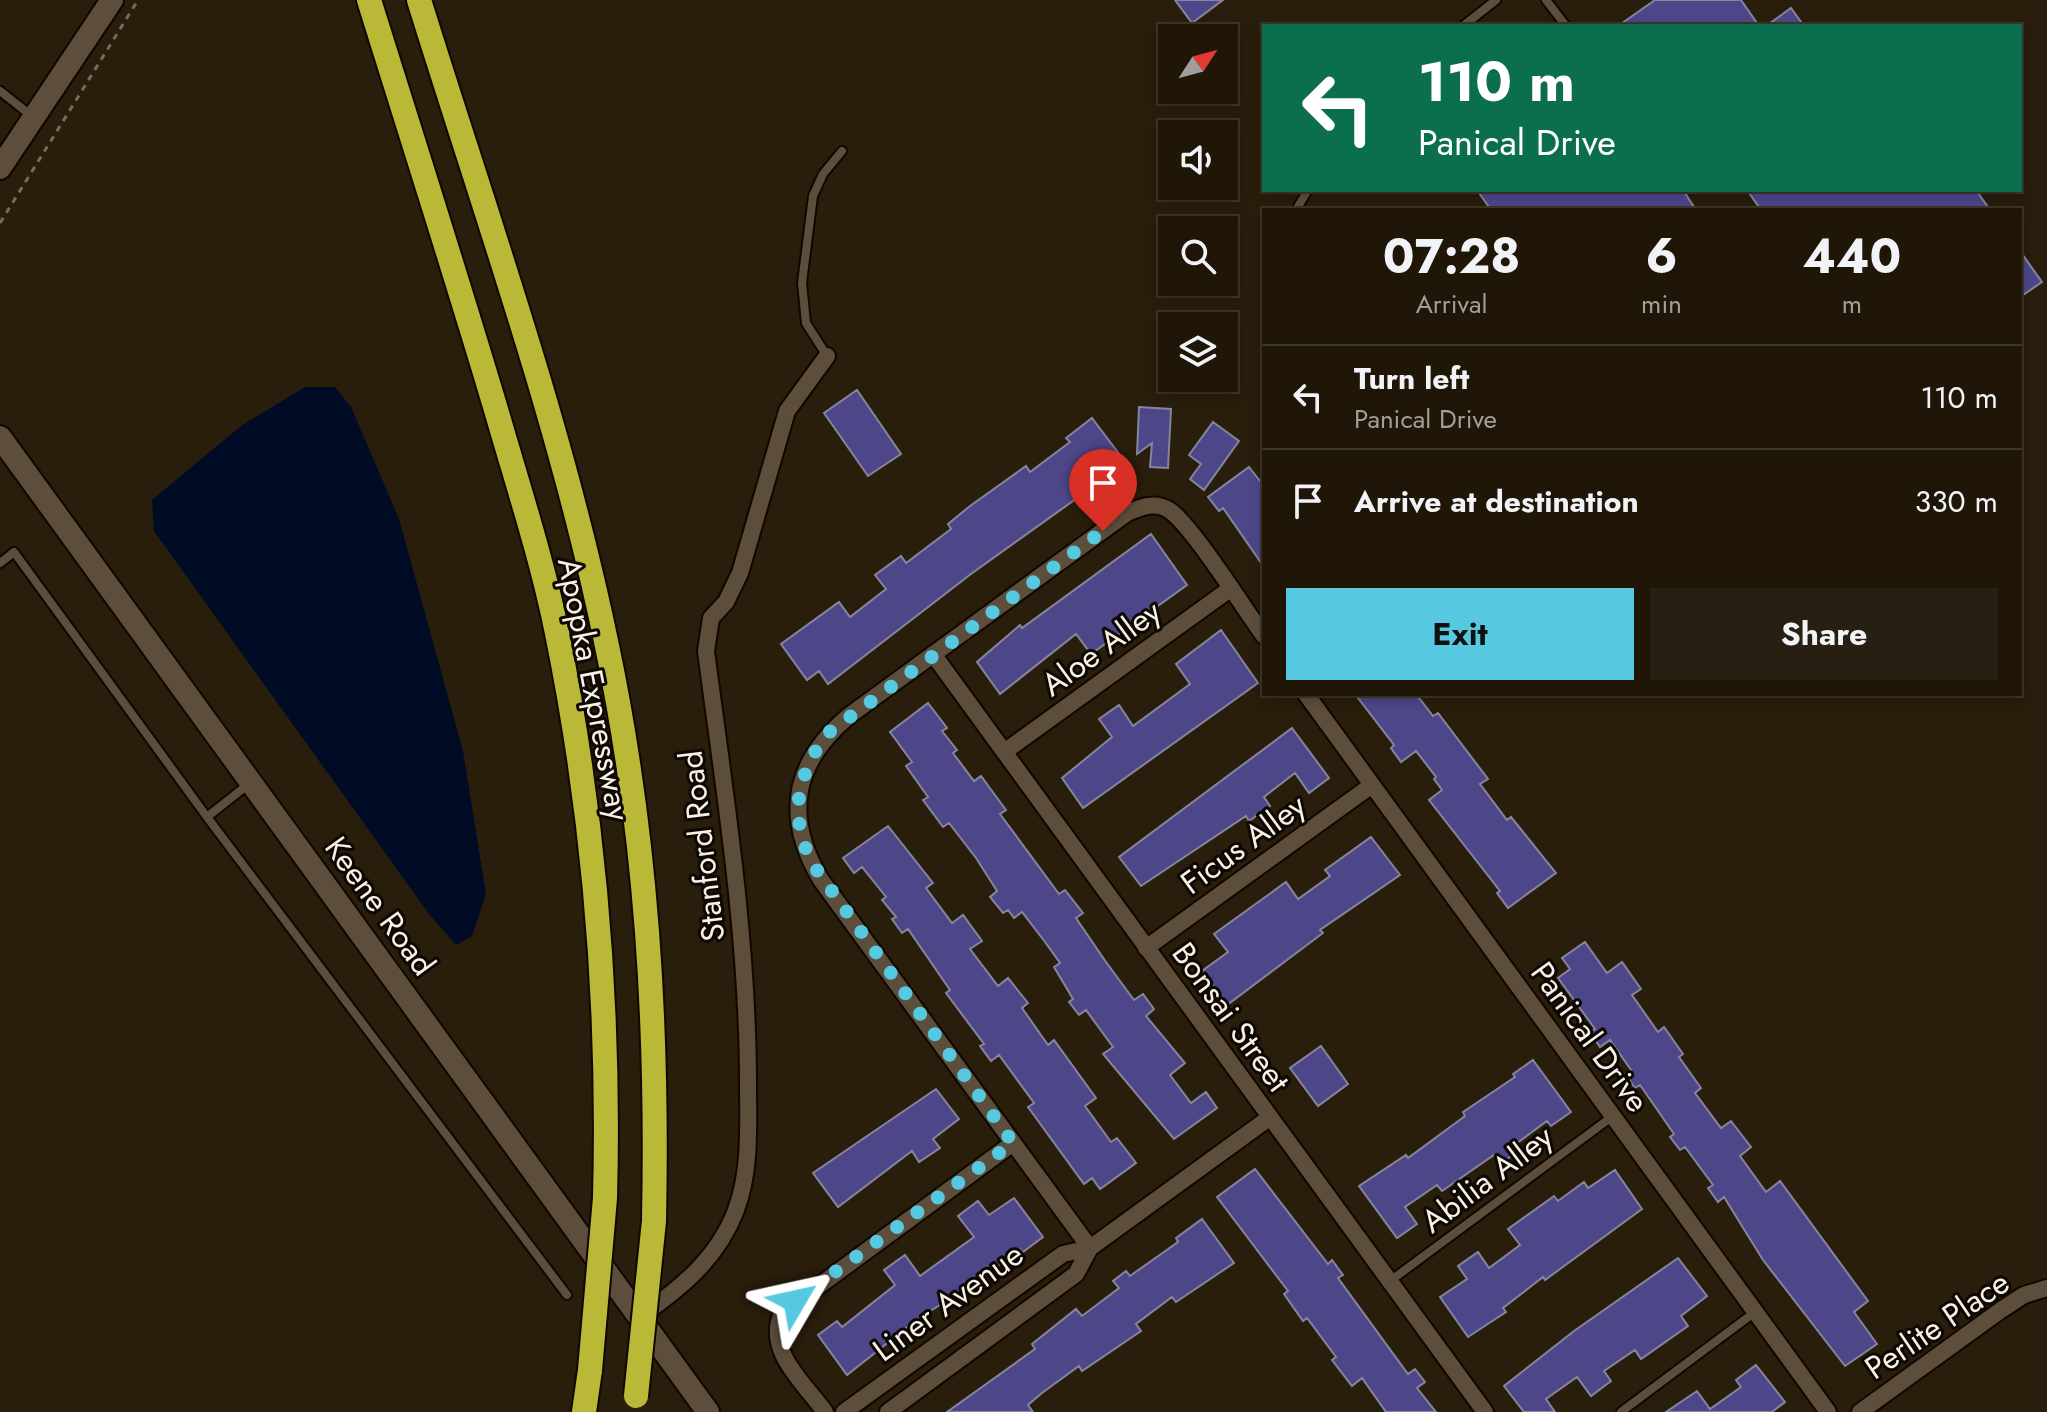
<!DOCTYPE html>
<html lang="en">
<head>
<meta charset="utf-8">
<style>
  :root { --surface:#1f1608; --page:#271f12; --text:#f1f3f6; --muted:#a19f9c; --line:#3c3529; --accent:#56c9e1 }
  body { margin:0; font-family:Jost,sans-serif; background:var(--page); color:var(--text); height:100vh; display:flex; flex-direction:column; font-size:30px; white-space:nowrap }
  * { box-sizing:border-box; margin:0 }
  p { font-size:26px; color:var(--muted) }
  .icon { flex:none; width:44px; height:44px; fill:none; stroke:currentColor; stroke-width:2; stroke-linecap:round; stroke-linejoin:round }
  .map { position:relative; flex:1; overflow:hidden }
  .panel { position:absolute; left:1262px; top:208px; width:760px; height:488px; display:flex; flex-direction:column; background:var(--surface); border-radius:0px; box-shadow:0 4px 12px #0003,0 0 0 2px var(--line) }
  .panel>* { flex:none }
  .banner { position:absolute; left:1262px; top:24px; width:760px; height:168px; border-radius:0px; box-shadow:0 4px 12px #0003,0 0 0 2px var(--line); background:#0b6e4f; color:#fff; overflow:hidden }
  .needle { width:52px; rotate:54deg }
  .fabs { position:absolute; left:1158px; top:24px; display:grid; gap:16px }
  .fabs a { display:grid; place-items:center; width:80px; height:80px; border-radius:0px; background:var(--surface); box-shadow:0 4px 12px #0003,0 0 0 2px var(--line); font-size:40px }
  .pin { position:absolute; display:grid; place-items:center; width:68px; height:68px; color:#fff; margin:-82px -34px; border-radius:50% 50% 50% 0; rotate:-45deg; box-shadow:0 0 8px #0007 }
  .pin .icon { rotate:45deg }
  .me { position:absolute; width:88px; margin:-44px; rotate:54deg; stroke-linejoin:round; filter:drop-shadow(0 0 6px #0008) }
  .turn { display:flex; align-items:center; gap:28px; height:168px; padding:0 24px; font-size:36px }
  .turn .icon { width:104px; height:104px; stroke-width:2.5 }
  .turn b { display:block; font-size:56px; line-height:68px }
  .eta { display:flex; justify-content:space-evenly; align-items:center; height:136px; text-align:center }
  .eta b { font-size:48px; font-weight:700; line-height:56px }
  .primary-button { display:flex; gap:16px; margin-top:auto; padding:16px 24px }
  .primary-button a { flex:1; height:92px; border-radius:0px; background:var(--accent); color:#111; font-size:32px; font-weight:700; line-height:92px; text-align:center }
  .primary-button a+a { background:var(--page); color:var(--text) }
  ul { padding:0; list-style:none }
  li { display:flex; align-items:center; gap:24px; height:104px; padding:0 24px; border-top:2px solid var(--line) }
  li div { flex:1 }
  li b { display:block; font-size:30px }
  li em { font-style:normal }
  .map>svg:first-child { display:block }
  .water { fill:#000b26 }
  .building { fill:#4d4789; stroke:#85859c; stroke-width:2 }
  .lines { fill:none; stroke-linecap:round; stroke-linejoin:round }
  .service-casing { stroke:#110700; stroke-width:12 }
  .minor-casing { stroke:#110700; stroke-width:20 }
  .secondary-casing { stroke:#110700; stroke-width:26 }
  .motorway-casing { stroke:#110700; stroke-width:28 }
  .path { stroke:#766b5c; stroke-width:3; stroke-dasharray:6 6; stroke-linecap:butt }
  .service { stroke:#5c4e3b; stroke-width:8 }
  .minor { stroke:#5c4e3b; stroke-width:16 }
  .secondary { stroke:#5c4e3b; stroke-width:22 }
  .motorway { stroke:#b9b937; stroke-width:24 }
  .motorway-bridge-casing { stroke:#110700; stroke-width:28; stroke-linecap:butt }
  .motorway-bridge { stroke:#b9b937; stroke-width:24 }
  .route { stroke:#56c9e1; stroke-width:14; stroke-dasharray:0 25.2 }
  .labels { text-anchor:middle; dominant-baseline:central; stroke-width:6; stroke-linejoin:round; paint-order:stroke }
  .street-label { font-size:32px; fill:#f9f1e6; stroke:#0d0803 }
</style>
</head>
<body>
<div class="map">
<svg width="2047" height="1412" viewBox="0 0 2047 1412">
  <rect width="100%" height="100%" fill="#291d0b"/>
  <path class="water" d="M 305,387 L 335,387 L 351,407 L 399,519 L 463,751 L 486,894 L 472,936 L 456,945 L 429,914 L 154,531 L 152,500 L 241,426 Z"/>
  <path class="building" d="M 1175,0 L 1223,0 L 1192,23 Z
    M 1655,0 L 1741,0 L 1759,26 L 1618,26 Z
    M 1791,8 L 1804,26 L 1766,26 Z
    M 1477,190 L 1683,190 L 1696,210 L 1491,210 Z
    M 1747,190 L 1976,190 L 1990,210 L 1761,210 Z
    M 2020,251 L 2042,282 L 2020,297 Z
    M 857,390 L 901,454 L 868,476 L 824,413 Z
    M 1139,407 L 1171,409 L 1168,468 L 1150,467 L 1152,443 L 1137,454 Z
    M 1092,418 L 1126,463 L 971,574 L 828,684 L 819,671 L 807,680 L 781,644 L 839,602 L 850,617 L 886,589 L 875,575 L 901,556 L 906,563 L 951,529 L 948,524 L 970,506 L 1026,466 L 1030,472 L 1070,442 L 1066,438 Z
    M 1213,422 L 1239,441 L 1204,490 L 1190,479 L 1201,464 L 1189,455 Z
    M 1249,467 L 1264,486 L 1264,567 L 1223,508 L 1219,511 L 1208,497 Z
    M 1151,534 L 1187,585 L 1091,654 L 1076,634 L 1000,694 L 977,662 L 1020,625 L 1022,628 Z
    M 1221,630 L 1258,683 L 1083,808 L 1062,778 L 1112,737 L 1099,719 L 1119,705 L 1133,726 L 1190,684 L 1176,664 Z
    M 1355,694 L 1416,694 L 1433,716 L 1438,713 L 1488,779 L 1480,784 L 1507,820 L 1511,817 L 1556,873 L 1508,908 L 1497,893 L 1500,891 L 1429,800 L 1442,790 L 1434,779 L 1436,777 L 1416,751 L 1401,762 L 1391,748 L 1394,745 Z
    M 928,703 L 947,728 L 942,731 L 957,750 L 953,753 L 974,781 L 981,776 L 992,791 L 1006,810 L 1000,814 L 1059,894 L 1065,890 L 1083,913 L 1076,918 L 1106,962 L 1134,1000 L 1143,994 L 1154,1009 L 1146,1016 L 1185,1063 L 1170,1075 L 1191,1103 L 1206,1092 L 1217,1108 L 1174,1139 L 1103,1054 L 1113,1047 L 1086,1010 L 1079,1015 L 1069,1002 L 1073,999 L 1054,967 L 1060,963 L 1045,942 L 1022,912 L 1014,918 L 1008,910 L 1003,913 L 990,897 L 997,891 L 976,858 L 949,823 L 943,827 L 923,800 L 928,797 L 906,766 L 912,762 L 890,732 Z
    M 1292,728 L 1329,778 L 1309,793 L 1295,773 L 1264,797 L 1270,806 L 1249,821 L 1246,816 L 1141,886 L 1119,857 Z
    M 888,826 L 933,883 L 926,888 L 952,923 L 963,915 L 982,941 L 970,949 L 998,986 L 1008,978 L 1028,1003 L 1022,1008 L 1048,1045 L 1054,1040 L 1096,1098 L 1085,1106 L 1111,1142 L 1117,1138 L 1136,1163 L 1100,1189 L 1092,1178 L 1084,1184 L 1028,1107 L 1034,1103 L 999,1055 L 991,1061 L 980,1046 L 984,1044 L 946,993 L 950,990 L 908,929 L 902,933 L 892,919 L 896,917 L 882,900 L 886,897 L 862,867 L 854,873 L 843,858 Z
    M 1371,837 L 1400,875 L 1320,930 L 1323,933 L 1227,1005 L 1202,971 L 1228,952 L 1214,934 L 1286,882 L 1298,899 L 1330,876 L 1325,870 Z
    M 1585,942 L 1607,973 L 1622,962 L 1641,989 L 1632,995 L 1658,1032 L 1664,1027 L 1683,1054 L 1679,1057 L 1701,1088 L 1695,1093 L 1721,1128 L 1731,1121 L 1751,1147 L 1740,1156 L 1766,1192 L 1780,1181 L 1868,1301 L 1854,1312 L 1877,1344 L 1845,1366 L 1763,1260 L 1724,1197 L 1718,1202 L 1708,1188 L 1713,1185 L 1685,1147 L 1680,1150 L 1670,1137 L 1674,1134 L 1640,1085 L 1635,1088 L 1625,1074 L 1631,1070 L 1610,1040 L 1600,1047 L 1590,1032 L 1595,1029 L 1558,978 L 1570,969 L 1562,958 Z
    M 1321,1046 L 1348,1084 L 1318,1106 L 1290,1068 Z
    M 1533,1060 L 1571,1112 L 1551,1126 L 1547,1121 L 1516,1144 L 1520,1150 L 1500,1164 L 1494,1155 L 1442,1191 L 1437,1185 L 1405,1207 L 1417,1224 L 1397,1238 L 1359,1186 L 1406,1155 L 1408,1158 L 1465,1116 L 1463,1112 L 1515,1077 L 1513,1074 Z
    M 936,1089 L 959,1119 L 933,1139 L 940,1148 L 919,1162 L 912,1151 L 838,1207 L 813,1173 Z
    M 1255,1169 L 1328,1264 L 1332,1260 L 1343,1275 L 1338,1278 L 1408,1374 L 1415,1369 L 1425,1382 L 1417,1388 L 1436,1412 L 1386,1412 L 1362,1378 L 1352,1386 L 1332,1360 L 1336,1357 L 1307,1318 L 1303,1321 L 1284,1294 L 1288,1291 L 1217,1197 Z
    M 1615,1170 L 1642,1209 L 1545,1280 L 1543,1277 L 1503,1308 L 1506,1312 L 1468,1337 L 1440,1297 L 1467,1279 L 1458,1266 L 1478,1252 L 1489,1268 L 1520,1245 L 1508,1229 L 1554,1196 L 1558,1201 L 1584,1182 L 1588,1188 Z
    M 1014,1198 L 1043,1237 L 1023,1252 L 1020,1249 L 948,1305 L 945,1302 L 919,1318 L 847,1375 L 818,1335 L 837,1321 L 842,1327 L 895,1285 L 884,1270 L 905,1255 L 920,1276 L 974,1237 L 958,1216 L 978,1201 L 989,1215 Z
    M 1202,1219 L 1234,1263 L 1176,1302 L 1172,1297 L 1136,1324 L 1141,1331 L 1082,1371 L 1079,1366 L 1042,1393 L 1028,1405 L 1033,1412 L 947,1412 L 1035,1349 L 1032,1344 L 1076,1309 L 1082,1316 L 1119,1288 L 1113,1281 L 1126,1271 L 1130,1276 L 1178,1242 L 1176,1238 Z
    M 1678,1258 L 1707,1296 L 1681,1316 L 1688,1326 L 1641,1359 L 1635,1350 L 1604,1371 L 1611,1381 L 1591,1396 L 1577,1377 L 1546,1399 L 1555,1412 L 1524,1412 L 1504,1386 L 1574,1331 Z
    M 1756,1365 L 1785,1402 L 1772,1412 L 1666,1412 L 1697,1391 L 1710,1409 L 1741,1387 L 1736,1380 Z"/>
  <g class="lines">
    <defs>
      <path id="service" d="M 1546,0 L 1566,26
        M 1463,26 L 1496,0
        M 0,91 L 33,117
        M 1296,210 L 1308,190
        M 827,356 L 806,323 L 802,283 L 813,196 L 823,174 L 842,151
        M 0,563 L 14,552 L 207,817
        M 250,783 L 207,817 L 567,1295
        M 1390,1281 L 1613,1116
        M 1621,1412 L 1755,1312"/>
      <path id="minor" d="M 933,654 L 1485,1412
        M 1306,694 L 1828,1412
        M 1004,752 L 1230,589
        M 1146,948 L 1372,785
        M 1090,1248 L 821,880 C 783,816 793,762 850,715 L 1127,513 C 1141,507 1155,501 1169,510 C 1191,524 1245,610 1264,636
        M 641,1316 C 681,1288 718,1258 736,1210 C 751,1170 748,1125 748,1084 C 748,938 725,795 706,651 L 711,618 L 726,602 L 740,573 L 787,411 L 827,356
        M 825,1412 C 803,1382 765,1350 782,1313 L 1013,1143
        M 844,1412 L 1063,1254 L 1090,1248 L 1269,1118
        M 888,1412 L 1076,1274 L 1090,1248
        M 1860,1412 L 2001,1310 L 2024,1295 L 2047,1288"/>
      <path id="secondary" d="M 0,168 L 112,0
        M 0,437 L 708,1412"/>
      <path id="motorway" d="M 369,0 C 412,138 456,275 497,413 C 518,486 542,559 557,633 C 595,820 610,1008 605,1198
        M 419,0 C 485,213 562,427 607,646 C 647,837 658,1026 654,1221
        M 584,1412 L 590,1370"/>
    </defs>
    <use href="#service" class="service-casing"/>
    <use href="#minor" class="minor-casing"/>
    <use href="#secondary" class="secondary-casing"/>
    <use href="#motorway" class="motorway-casing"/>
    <path class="path" d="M 0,223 L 138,0"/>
    <use href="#service" class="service"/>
    <use href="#minor" class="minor"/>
    <use href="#secondary" class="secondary"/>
    <use href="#motorway" class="motorway"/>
    <defs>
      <path id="motorway-bridge" d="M 590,1370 L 605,1198
        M 636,1396 L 654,1221"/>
    </defs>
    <use href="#motorway-bridge" class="motorway-bridge-casing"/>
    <use href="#motorway-bridge" class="motorway-bridge"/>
  </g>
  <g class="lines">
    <path class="route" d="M 795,1301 L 1013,1143 L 811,862 C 789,811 797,782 824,736 L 1103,531"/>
  </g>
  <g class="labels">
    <g class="street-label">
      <text transform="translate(1101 648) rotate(-36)">Aloe Alley</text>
      <text transform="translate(594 689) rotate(79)">Apopka Expressway</text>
      <text transform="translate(1243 844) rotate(-36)">Ficus Alley</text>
      <text transform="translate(702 846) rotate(-97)">Stanford Road</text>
      <text transform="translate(380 906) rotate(54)">Keene Road</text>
      <text transform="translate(1231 1017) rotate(54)">Bonsai Street</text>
      <text transform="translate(1590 1037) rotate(54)">Panical Drive</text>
      <text transform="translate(1487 1179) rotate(-37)">Abilia Alley</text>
      <text transform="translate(948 1302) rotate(-36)">Liner Avenue</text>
      <text transform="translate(1937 1325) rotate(-34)">Perlite Place</text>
    </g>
  </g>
</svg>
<div class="fabs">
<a><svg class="needle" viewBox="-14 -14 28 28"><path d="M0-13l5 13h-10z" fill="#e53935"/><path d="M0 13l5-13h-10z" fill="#a19f9c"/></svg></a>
<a><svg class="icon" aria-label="sound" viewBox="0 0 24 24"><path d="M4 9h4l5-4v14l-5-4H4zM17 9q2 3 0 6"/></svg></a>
<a><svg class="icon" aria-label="search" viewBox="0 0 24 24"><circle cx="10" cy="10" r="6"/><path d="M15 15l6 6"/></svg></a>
<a><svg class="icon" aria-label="layers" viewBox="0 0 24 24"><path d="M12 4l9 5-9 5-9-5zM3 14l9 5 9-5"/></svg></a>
</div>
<div class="pin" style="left:1103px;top:531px;background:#d93025"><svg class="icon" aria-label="arrive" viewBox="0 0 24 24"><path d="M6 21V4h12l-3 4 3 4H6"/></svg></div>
<svg class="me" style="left:795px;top:1301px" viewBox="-20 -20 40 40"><path d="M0-17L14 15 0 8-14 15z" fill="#56c9e1" stroke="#fff" stroke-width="4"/></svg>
<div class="banner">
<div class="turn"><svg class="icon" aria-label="left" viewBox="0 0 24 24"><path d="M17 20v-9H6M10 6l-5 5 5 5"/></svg><div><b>110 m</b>Panical Drive</div></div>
</div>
<section class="panel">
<div class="eta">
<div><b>07:28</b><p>Arrival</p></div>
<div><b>6</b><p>min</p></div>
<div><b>440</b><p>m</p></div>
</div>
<ul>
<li><svg class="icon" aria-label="left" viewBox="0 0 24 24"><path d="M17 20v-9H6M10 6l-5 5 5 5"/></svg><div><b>Turn left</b><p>Panical Drive</p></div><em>110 m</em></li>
<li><svg class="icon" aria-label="arrive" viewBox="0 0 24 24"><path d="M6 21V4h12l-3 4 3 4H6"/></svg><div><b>Arrive at destination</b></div><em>330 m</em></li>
</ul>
<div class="primary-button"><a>Exit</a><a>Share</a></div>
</section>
</div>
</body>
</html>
